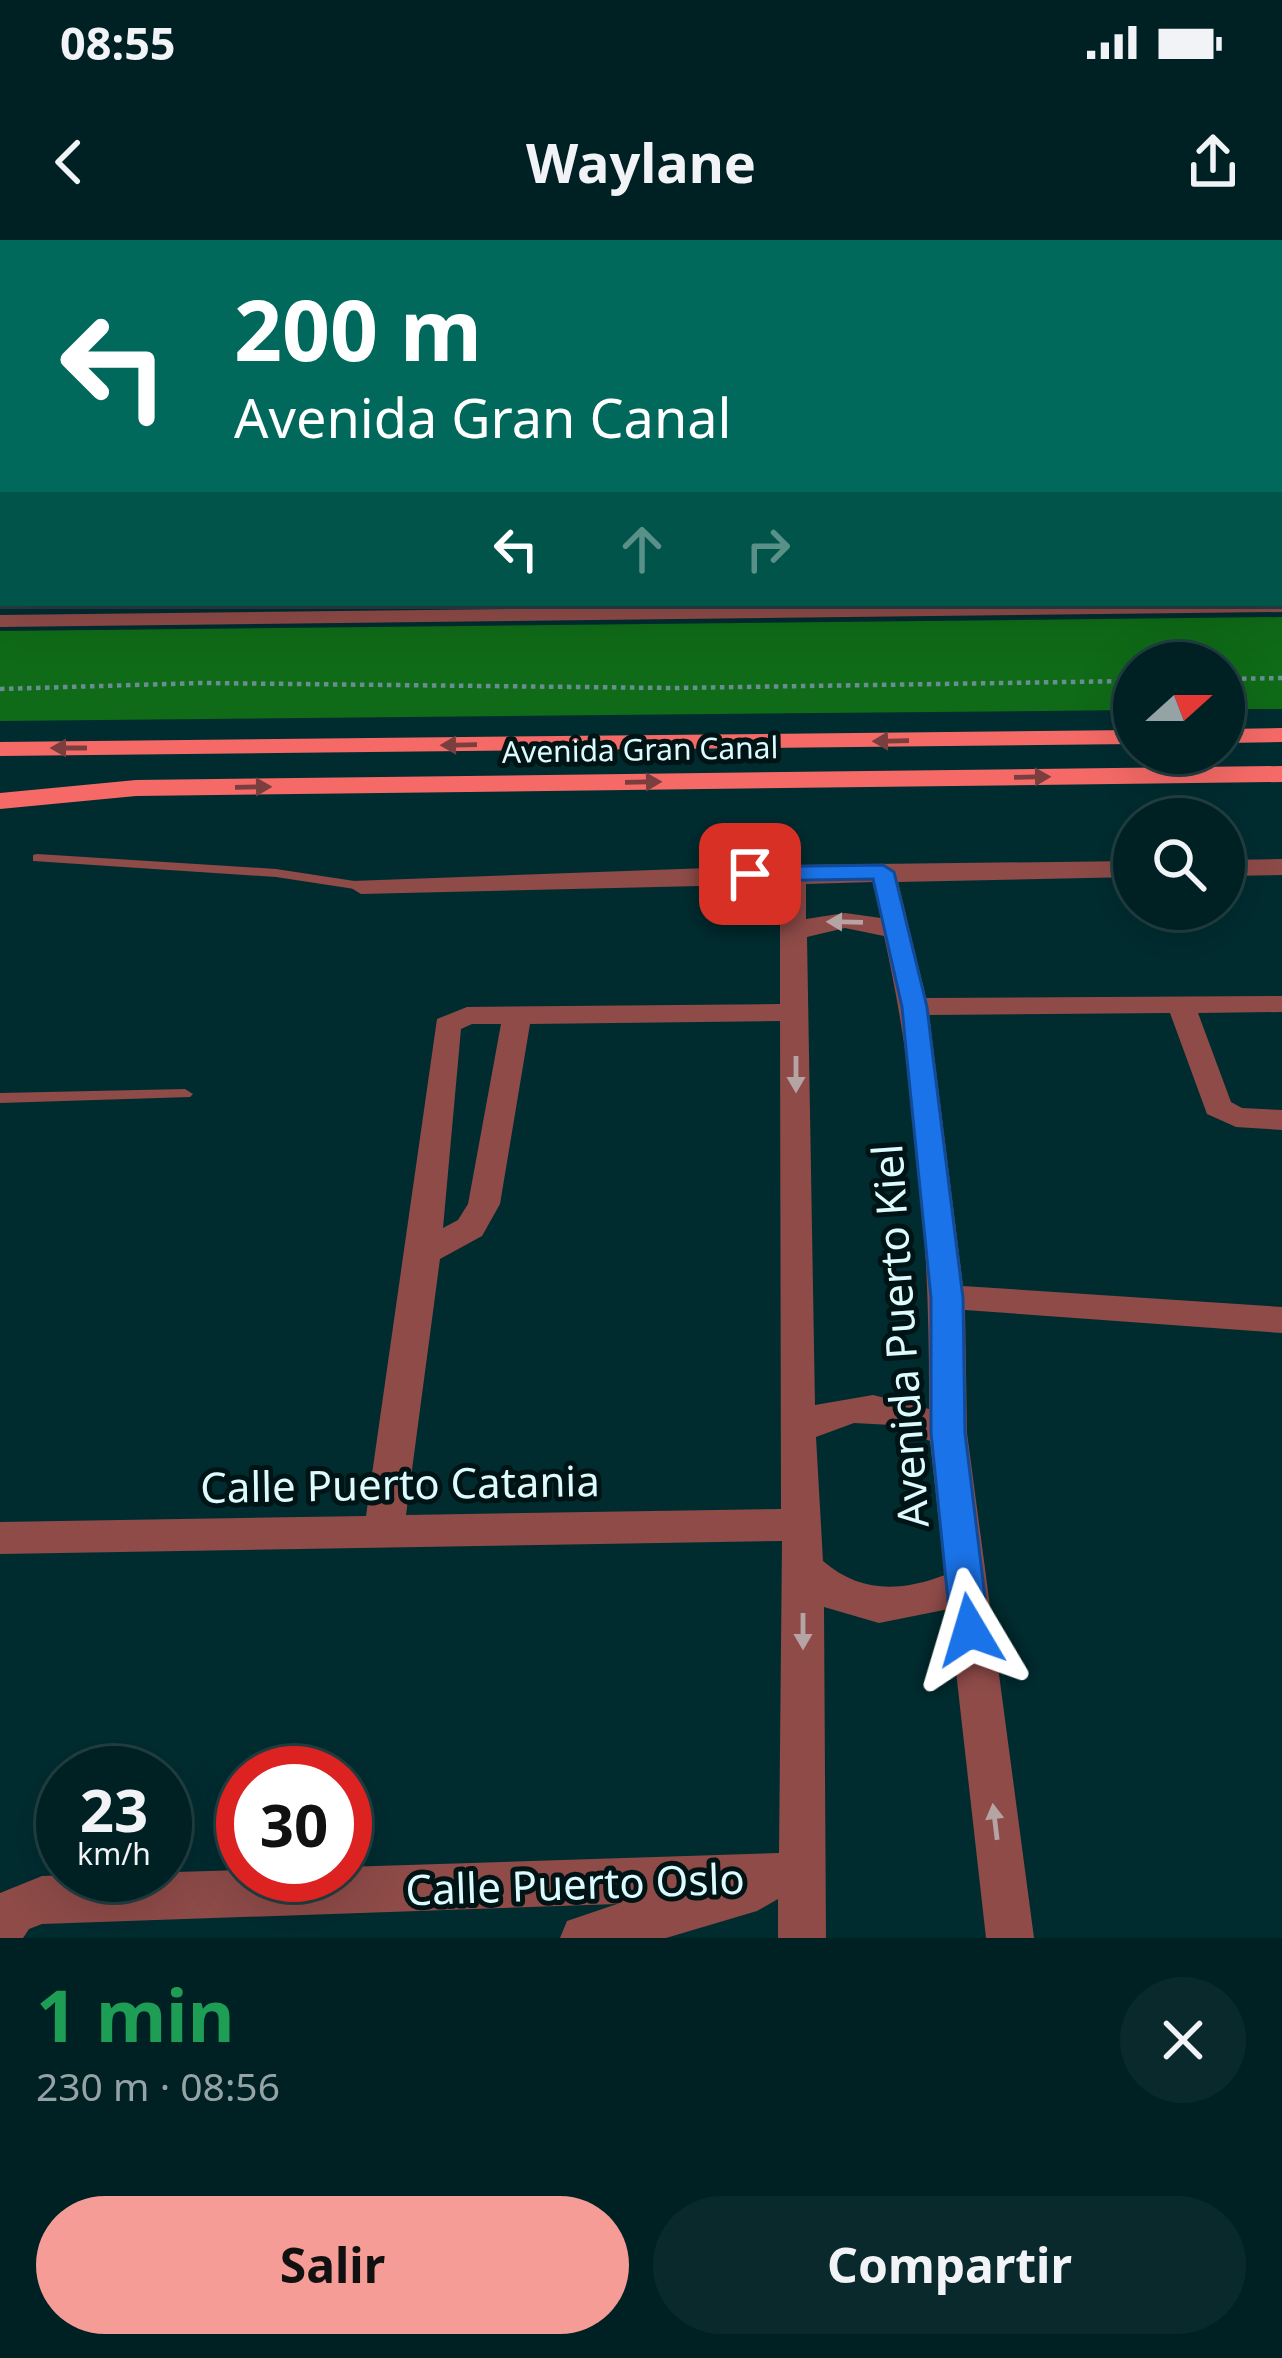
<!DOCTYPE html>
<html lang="es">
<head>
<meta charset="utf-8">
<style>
  :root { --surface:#002124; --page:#0a292c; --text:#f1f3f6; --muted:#95a3a6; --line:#223e41; --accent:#f59c96 }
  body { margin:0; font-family:"Noto Sans",sans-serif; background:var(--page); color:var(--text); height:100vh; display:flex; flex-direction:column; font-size:45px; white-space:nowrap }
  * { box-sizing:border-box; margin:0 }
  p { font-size:39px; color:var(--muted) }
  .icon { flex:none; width:66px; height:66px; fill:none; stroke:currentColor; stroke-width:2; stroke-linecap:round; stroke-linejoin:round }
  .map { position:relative; height:1698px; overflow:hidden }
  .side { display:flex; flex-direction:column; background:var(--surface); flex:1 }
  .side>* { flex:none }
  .guide { position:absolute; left:0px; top:0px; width:1284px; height:366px; box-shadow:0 12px 48px #0002,0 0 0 3px var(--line); background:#00695c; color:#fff; overflow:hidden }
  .needle { width:78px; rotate:69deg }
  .buttons { position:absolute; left:1113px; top:402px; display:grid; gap:24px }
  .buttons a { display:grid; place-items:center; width:132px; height:132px; border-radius:50%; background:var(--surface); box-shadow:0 12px 48px #0002,0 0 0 3px var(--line); font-size:60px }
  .speed { position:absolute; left:36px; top:1506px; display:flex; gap:24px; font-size:60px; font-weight:700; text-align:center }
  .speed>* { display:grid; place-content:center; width:156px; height:156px; border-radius:50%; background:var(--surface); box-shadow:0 12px 48px #0002,0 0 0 3px var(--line); line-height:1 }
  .speed small { font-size:30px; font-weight:400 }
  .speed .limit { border:18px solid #d22; background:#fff; color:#111 }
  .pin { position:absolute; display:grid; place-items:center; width:102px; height:102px; color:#fff; margin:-51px; border-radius:24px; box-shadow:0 6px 18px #0006 }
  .me { position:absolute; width:132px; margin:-66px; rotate:353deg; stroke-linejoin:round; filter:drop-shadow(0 0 9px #0008) }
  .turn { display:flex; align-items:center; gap:42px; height:252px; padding:0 36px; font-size:54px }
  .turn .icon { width:156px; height:156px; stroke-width:2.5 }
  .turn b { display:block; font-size:84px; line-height:102px }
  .lanes { display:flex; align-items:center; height:114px; padding:0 36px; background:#0003; justify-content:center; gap:60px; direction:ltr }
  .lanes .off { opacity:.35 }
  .round { display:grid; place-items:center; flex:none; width:126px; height:126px; border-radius:63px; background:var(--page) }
  .summary { display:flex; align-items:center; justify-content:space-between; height:204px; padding:0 36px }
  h1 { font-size:72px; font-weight:700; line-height:90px; color:#1e9e55 }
  .action { display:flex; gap:24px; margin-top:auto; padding:24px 36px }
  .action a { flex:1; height:138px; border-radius:72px; background:var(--accent); color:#111; font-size:48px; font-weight:700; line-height:138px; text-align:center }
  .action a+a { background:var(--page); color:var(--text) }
  .status { display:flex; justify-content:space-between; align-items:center; height:84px; padding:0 60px; background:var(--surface); direction:ltr }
  .status svg { height:33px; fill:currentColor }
  header { display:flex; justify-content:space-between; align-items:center; height:156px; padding:0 36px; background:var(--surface); font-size:54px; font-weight:700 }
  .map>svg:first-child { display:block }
  .forest { fill:#0f6b17 }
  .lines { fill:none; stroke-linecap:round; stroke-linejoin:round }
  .path { stroke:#698e92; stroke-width:4.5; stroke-dasharray:4.5 4.5; stroke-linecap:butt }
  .service { fill:#8e4b48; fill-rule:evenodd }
  .minor { fill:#8e4b48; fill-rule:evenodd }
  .tertiary { fill:#8e4b48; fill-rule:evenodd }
  .primary { fill:#f56a67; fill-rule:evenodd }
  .oneway { fill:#7a3e3e }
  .oneway2 { fill:#b6a3a3 }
  .route { fill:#1a73e8; stroke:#114b97; stroke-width:3 }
  .labels { text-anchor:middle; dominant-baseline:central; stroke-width:10; stroke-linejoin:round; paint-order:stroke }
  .far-street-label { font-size:30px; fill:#ddfbfe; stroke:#001315 }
  .near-street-label { font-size:42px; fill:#ddfbfe; stroke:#001315 }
</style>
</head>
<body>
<div class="status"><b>08:55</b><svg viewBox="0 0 49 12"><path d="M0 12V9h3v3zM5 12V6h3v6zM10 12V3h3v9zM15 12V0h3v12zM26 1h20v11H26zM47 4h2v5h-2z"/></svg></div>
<header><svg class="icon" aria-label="back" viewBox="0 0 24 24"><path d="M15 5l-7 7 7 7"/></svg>Waylane<svg class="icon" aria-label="share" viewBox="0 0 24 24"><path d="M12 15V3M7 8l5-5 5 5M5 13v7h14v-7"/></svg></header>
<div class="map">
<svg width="1282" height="1698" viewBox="0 0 1282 1698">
  <rect width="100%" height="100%" fill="#002c30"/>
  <path class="forest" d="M 1282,377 L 1282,469 L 1224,469 L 1224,423 L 1134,423 L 1134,470 L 0,481 L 0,391 Z"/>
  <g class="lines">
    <path class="path" d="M 1224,439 L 1282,438
      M 0,449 L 201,443 L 674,448 L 1134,441"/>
    <path class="service" d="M 37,614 L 276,629 L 361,642 L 367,646 L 361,650 L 276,637 L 33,621 L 33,615 Z
      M 185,849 L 193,854 L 190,857 L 0,863 L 0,853 Z"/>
    <path class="minor" d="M 609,0 L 621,0 L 607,3 Z
      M 1136,0 L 1148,0 L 1150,3 L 1138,3 Z
      M 0,8 L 3,8 L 3,14 L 0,14 Z
      M 0,29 L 3,29 L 3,37 L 0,37 Z
      M 0,55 L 3,55 L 3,63 L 0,63 Z
      M 0,94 L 3,94 L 3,102 L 0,102 Z
      M 0,134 L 3,134 L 3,142 L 0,142 Z
      M 0,179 L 3,179 L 3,189 L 0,189 Z
      M 1281,229 L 1282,229 L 1282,240 L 1281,240 Z
      M 0,232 L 3,232 L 3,242 L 0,242 Z
      M 1281,285 L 1282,285 L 1282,295 L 1281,295 Z
      M 0,294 L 3,294 L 3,304 L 0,304 Z
      M 1282,360 L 1282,372 L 0,387 L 0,375 Z
      M 1282,619 L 1282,635 L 1224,636 L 1224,620 Z
      M 1134,621 L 1134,637 L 898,642 L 926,758 L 1282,756 L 1282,772 L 1198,773 L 1231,862 L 1242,868 L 1282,870 L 1282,890 L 1236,887 L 1207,874 L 1170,773 L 929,775 L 963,1046 L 1282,1067 L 1282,1093 L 965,1070 L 967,1193 L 1034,1698 L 986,1698 L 949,1369 L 879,1383 L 824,1367 L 826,1698 L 778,1698 L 778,1659 L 757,1671 L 666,1698 L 560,1698 L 567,1681 L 617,1664 L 42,1684 L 29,1689 L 23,1698 L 0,1698 L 0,1653 L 42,1636 L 243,1630 L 243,1635 L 345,1635 L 345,1627 L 779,1613 L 782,1301 L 0,1314 L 0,1282 L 366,1276 L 437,779 L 467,767 L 780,764 L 780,644 L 361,654 L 348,646 L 352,641 L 793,625 ZM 873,642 L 881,678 L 845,673 L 806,679 L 806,644 ZM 845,688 L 884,696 C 918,849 930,1012 929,1169 L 873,1155 L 815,1165 L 807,697 ZM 780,781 L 781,1269 L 406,1275 L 440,1019 L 482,996 L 500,964 L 530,784 ZM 472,784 L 501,784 L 468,964 L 458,980 L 443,988 L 461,789 ZM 854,1183 L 891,1185 L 930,1201 L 945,1335 C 900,1352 860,1353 823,1321 L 816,1197 Z"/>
    <path class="tertiary" d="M 1224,0 L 1236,0 L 1238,3 L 1226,3 Z
      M 1281,62 L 1282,62 L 1282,71 L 1281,71 Z"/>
    <path class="primary" d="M 3,35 L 3,44 L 0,45 L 0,36 Z
      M 3,63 L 3,72 L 0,73 L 0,64 Z
      M 1282,488 L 1282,502 L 1224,503 L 1224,489 Z
      M 1134,490 L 1134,504 L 0,516 L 0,502 Z
      M 1282,526 L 1282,542 L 136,556 L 0,569 L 0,553 L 136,540 Z"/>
  </g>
  <defs><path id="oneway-solid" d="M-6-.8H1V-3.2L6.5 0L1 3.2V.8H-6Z" transform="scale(3)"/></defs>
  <g class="oneway">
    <use href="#oneway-solid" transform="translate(891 501) rotate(179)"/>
    <use href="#oneway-solid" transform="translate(459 505) rotate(179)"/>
    <use href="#oneway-solid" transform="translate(69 508) rotate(180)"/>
    <use href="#oneway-solid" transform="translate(1032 537) rotate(-1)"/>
    <use href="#oneway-solid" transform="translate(643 542) rotate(-1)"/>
    <use href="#oneway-solid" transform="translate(253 547) rotate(-1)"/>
  </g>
  <g class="oneway2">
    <use href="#oneway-solid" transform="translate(845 682) rotate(-179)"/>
    <use href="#oneway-solid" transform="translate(796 834) rotate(90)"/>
    <use href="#oneway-solid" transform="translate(803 1391) rotate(90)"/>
    <use href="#oneway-solid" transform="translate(995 1582) rotate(-97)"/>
  </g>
  <path class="route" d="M 883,625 L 894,632 L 927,767 L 932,809 L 963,1058 L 965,1193 L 989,1390 L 983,1401 L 970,1406 L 956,1401 L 951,1390 L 931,1193 L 931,1058 L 906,809 L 902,767 L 873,639 L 750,641 L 739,634 L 750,627 Z"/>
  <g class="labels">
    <g class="far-street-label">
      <text transform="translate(640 509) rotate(-1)">Avenida Gran Canal</text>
    </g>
    <g class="near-street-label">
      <text transform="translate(899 1096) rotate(-94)">Avenida Puerto Kiel</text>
      <text transform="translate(400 1243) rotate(-1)">Calle Puerto Catania</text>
      <text transform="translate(575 1643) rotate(-2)">Calle Puerto Oslo</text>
    </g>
  </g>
</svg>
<div class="buttons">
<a><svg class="needle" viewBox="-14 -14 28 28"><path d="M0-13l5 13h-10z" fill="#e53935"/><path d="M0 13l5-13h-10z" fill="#95a3a6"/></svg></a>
<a><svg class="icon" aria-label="search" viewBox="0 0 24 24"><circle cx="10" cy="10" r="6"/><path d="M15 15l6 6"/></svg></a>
</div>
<div class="speed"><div>23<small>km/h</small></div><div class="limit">30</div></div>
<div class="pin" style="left:750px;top:634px;background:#d93025"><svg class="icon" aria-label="arrive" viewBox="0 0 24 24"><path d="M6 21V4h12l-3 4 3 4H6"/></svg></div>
<svg class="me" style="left:970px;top:1390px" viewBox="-20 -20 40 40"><path d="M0-17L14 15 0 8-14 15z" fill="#1a73e8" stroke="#fff" stroke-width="4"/></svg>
<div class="guide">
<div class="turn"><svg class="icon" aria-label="left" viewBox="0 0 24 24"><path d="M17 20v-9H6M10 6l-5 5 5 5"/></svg><div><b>200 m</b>Avenida Gran Canal</div></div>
<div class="lanes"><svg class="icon" aria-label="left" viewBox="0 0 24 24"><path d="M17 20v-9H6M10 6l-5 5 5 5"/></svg><svg class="icon off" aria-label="ahead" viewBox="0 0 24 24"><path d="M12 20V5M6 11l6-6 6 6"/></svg><svg class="icon off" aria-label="right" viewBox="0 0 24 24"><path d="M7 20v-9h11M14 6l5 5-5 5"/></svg></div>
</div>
</div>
<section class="side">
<div class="summary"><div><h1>1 min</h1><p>230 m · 08:56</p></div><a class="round"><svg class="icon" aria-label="close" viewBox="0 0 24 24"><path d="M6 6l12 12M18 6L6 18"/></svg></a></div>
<div class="action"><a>Salir</a><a>Compartir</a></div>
</section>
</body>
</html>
